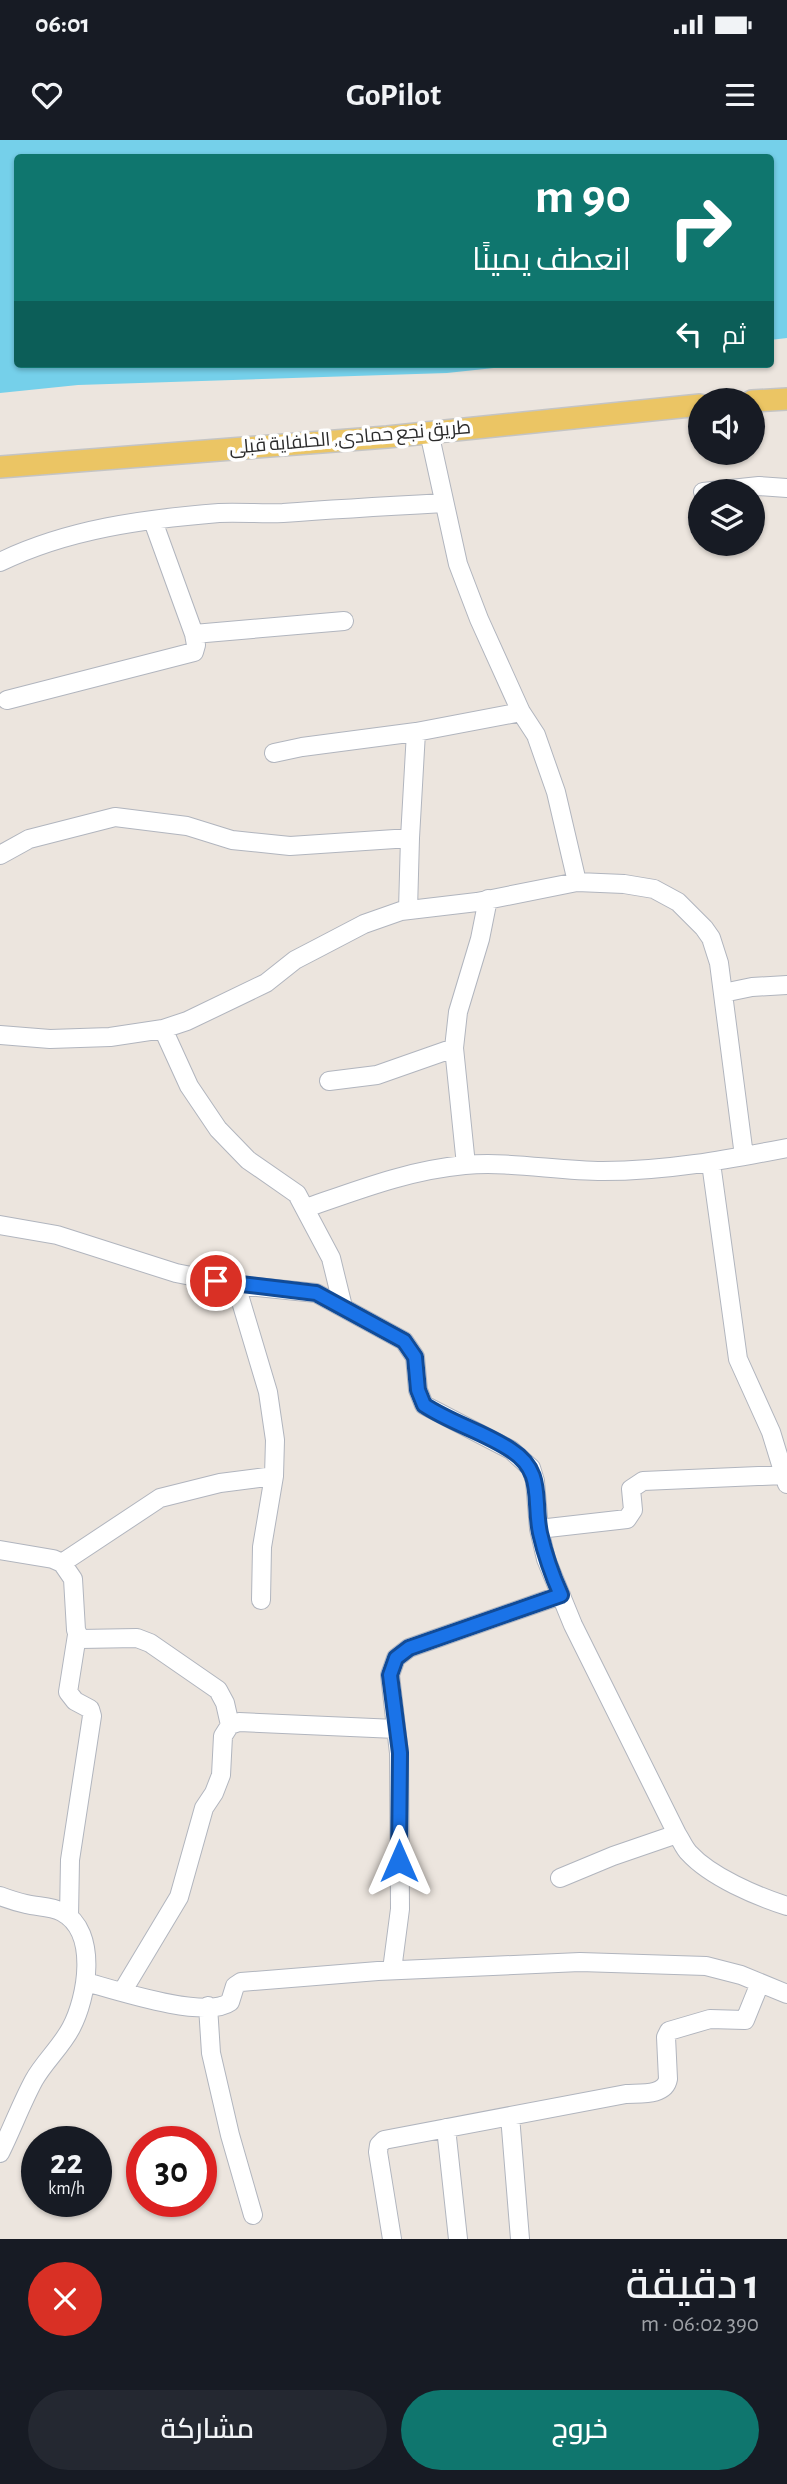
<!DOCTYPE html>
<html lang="ar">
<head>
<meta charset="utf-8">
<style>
  :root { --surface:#171b24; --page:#242831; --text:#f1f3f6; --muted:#9ea1a6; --accent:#0f766e }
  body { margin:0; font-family:"Alegreya Sans",Cairo,sans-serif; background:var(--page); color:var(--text); direction:rtl; height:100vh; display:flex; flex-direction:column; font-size:26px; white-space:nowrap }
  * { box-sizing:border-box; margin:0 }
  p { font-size:23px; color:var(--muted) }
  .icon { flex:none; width:38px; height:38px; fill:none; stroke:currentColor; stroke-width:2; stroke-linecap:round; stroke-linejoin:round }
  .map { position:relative; height:2099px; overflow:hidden; direction:ltr }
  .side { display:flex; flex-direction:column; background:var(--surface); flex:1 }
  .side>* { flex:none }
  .guide { position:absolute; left:14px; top:14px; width:760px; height:214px; border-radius:7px; box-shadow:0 2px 5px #0004; direction:rtl; background:#0f766e; color:#fff; overflow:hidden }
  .buttons { position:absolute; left:688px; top:248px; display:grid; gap:14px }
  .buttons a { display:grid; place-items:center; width:77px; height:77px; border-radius:50%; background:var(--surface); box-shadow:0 2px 5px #0004; font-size:35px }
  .speed { position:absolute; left:21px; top:1986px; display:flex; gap:14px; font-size:35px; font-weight:700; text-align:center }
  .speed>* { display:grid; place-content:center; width:91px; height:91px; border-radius:50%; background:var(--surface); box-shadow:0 2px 5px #0004; line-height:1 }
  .speed small { font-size:18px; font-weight:400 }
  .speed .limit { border:10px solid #d22; background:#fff; color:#111 }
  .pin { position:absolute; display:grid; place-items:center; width:60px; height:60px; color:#fff; margin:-30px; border:4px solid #fff; border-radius:50%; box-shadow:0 2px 7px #0007 }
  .me { position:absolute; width:77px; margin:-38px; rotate:0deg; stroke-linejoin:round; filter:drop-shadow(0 0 5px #0008) }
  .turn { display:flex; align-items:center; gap:24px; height:147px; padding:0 28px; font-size:32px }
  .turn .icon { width:91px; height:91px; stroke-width:2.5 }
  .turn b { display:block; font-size:49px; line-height:60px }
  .then { display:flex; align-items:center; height:66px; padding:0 28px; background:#0003; gap:14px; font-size:26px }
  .round { display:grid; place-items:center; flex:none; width:74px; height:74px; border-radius:37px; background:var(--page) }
  .summary { display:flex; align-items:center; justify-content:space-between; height:119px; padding:0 28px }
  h1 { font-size:42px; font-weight:600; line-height:52px }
  .button { display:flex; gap:14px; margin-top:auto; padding:14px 28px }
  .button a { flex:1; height:80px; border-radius:42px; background:var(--accent); color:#fff; font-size:28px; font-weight:600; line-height:80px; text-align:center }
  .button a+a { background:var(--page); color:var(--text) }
  .status { display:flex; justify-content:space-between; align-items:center; height:49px; padding:0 35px; background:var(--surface); direction:ltr }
  .status svg { height:19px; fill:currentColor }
  header { display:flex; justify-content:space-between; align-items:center; height:91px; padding:0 28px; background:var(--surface); font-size:32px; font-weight:600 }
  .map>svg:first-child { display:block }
  .water { fill:#75d0ea }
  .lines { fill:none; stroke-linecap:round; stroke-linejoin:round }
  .minor-casing { stroke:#b1b5be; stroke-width:20 }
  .major-casing { stroke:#c4c4c4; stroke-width:24 }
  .minor { stroke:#fff; stroke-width:18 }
  .major { stroke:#ebc564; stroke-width:21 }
  .route-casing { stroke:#114b97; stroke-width:18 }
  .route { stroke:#1a73e8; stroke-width:12 }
  .labels { text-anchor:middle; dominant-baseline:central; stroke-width:7; stroke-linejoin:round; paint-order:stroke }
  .street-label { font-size:19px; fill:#2b2b2b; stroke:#fff }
</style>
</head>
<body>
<div class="status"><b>06:01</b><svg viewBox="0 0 49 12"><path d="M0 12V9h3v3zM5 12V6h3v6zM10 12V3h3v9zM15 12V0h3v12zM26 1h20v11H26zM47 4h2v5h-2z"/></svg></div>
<header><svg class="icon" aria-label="menu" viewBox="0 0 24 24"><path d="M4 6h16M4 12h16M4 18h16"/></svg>GoPilot<svg class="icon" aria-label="heart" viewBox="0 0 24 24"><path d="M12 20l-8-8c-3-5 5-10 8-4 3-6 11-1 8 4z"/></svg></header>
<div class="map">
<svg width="787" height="2099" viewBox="0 0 787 2099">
  <rect width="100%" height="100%" fill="#ece5de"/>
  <path class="water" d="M 0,0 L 787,0 L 787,198 L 770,200 L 770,18 L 18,18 L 18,224 L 532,224 L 447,233 L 78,245 L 0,253 Z"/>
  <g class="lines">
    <defs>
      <path id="minor" d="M 429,292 L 458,424 L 479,479 L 521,572 L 536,595 L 556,652 L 577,742
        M 703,352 L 759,346 L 787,348
        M 153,381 L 194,494 L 344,481
        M 0,422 C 68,389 144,379 219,373 C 240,372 262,374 283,373 C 337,369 390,366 444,363
        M 7,560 L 190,513 L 194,512 L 196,505 L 194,494
        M 274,613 L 302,607 L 416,592
        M 410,698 L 416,592 L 521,572
        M 0,715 L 29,699 L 115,677 L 187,686 L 232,700 L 290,706 L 410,698 L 408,770
        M 723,853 L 752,847 L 787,845
        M 163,889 L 189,946 L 218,989 L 248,1020 L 297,1054 L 331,1118 L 343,1167
        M 0,895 L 50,899 L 110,897 L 163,889 L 187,881 L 266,843 L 295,820 L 320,807 L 364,784 L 401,771 L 477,762 L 577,742 L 624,744 L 654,749 L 678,762 L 704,788 L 711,798 L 719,823 L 744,1016
        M 329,941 L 377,935 L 454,908
        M 711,1023 L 738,1219 L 771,1292 L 787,1344
        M 466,1025 L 454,908 L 458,872 L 480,799 L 488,759
        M 306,1068 C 358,1050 409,1030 465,1025 C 510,1021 557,1031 603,1031 C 666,1031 725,1020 787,1008
        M 0,1085 L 57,1095 L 176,1133 L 236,1145 L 316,1153 L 404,1201 L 415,1217 L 418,1250 L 424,1265 L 511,1310 L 531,1328 L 535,1341 L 539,1389 L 546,1419 L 573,1485 L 677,1694 C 681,1700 684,1708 689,1713 C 711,1737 756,1756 787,1766
        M 236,1145 L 268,1252 L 275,1300 L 274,1336 L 262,1407 L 261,1460
        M 539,1389 L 627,1379 L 633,1370 L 631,1349 L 643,1341 L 784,1335
        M 0,1410 L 53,1419 L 62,1423 L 73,1439 L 76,1490 L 80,1499 L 137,1498 L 150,1503 L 218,1550 L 225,1563 L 230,1585
        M 62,1423 L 160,1358 L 220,1343 L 274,1336
        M 560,1738 L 613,1716 L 677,1694
        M 0,1756 C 8,1759 17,1762 26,1764 C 38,1767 51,1766 62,1772 C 99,1792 87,1858 71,1888 C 61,1907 44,1922 34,1940 C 21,1964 12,1989 0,2013
        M 69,1777 L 70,1720 L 92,1576 L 90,1569 L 75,1561 L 68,1552 L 77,1495
        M 392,1830 L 400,1769 L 399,1613 L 390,1535 L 396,1518 L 409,1508 L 561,1455
        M 86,1842 C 115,1850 206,1880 230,1862 L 235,1846 L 241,1842 L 378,1831 L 580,1822 L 706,1826 L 741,1835 L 787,1854
        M 122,1852 L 179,1757 L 204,1668 L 214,1653 L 221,1635 L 223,1596 L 230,1585 L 239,1582 L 396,1589
        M 208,1866 L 211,1913 L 230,1995 L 253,2075
        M 510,1976 L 520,2099
        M 446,1988 L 458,2099
        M 392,2099 L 378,2012 L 379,2005 L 384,2000 L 626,1954 C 640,1953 665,1956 668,1939 L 666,1897 L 669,1891 L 710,1879 L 745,1880 L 760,1843"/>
      <path id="major" d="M 752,261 L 787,259
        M 0,327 L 387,297 L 700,265"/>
    </defs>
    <use href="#minor" class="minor-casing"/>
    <use href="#major" class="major-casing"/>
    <use href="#minor" class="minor"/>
    <use href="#major" class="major"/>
  </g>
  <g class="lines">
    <defs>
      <path id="route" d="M 216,1141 L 316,1153 L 404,1201 L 415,1217 L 418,1250 L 424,1265 C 451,1283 484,1292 511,1310 C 545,1332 533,1360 540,1393 C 545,1415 552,1435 561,1455 L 409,1508 L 396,1518 L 390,1535 L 400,1613 L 399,1721"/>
    </defs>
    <use href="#route" class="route-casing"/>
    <use href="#route" class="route"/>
  </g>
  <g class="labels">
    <g class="street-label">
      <text transform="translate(350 298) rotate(-5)">طريق نجع حمادى, الحلفاية قبلى</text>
    </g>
  </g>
</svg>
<div class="buttons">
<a><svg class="icon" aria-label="sound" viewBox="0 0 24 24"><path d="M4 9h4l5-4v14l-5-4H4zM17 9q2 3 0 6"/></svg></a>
<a><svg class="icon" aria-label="layers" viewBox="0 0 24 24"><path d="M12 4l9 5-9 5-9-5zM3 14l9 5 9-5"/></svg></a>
</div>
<div class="speed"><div>22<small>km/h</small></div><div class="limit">30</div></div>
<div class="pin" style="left:216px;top:1141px;background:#d93025"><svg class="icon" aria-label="arrive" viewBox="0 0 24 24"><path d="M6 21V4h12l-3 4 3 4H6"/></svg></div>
<svg class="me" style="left:399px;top:1721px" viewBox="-20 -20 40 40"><path d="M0-17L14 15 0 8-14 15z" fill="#1a73e8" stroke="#fff" stroke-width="4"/></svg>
<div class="guide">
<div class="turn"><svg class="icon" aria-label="right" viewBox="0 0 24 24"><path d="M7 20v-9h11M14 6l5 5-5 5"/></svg><div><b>90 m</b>انعطف يمينًا</div></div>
<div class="then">ثم<svg class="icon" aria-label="left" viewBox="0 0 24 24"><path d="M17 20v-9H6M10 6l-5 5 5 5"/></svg></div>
</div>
</div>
<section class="side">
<div class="summary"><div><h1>1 دقيقة</h1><p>390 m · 06:02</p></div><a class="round" style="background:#d93025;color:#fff"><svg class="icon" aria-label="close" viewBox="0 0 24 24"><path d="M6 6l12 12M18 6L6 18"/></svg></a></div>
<div class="button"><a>خروج</a><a>مشاركة</a></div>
</section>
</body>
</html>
